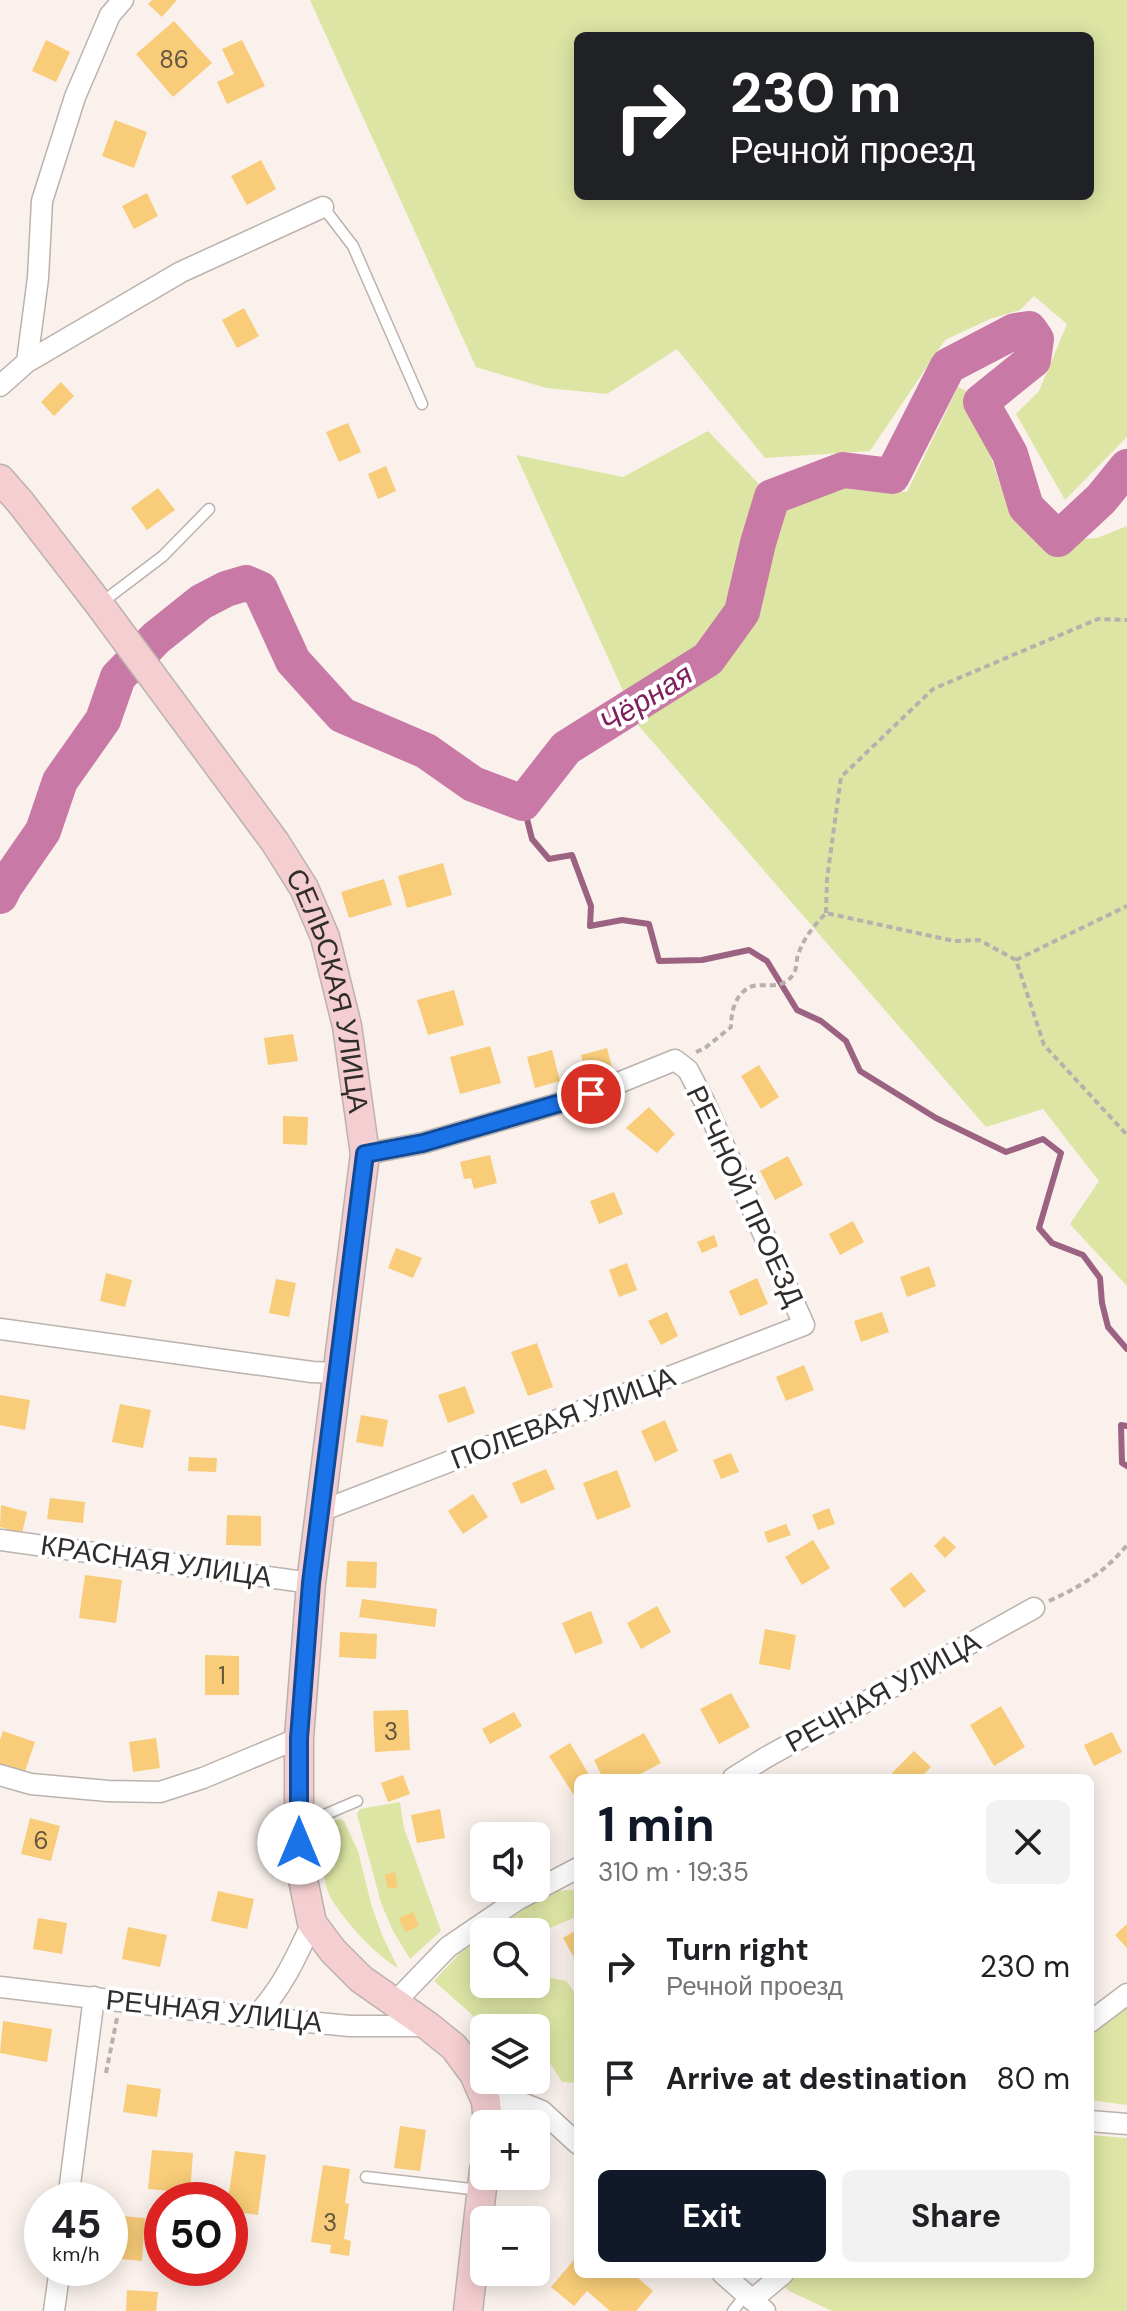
<!DOCTYPE html>
<html lang="en">
<head>
<meta charset="utf-8">
<style>
  :root { --surface:#fff; --page:#f2f2f2; --text:#202124; --muted:#757577; --accent:#111827 }
  body { margin:0; font-family:"DM Sans",sans-serif; background:var(--page); color:var(--text); height:100vh; display:flex; flex-direction:column; font-size:30px; white-space:nowrap }
  * { box-sizing:border-box; margin:0 }
  p { font-size:26px; color:var(--muted) }
  .icon { flex:none; width:44px; height:44px; fill:none; stroke:currentColor; stroke-width:2; stroke-linecap:round; stroke-linejoin:round }
  .map { position:relative; flex:1; overflow:hidden }
  .side { position:absolute; left:574px; top:1774px; width:520px; height:504px; display:flex; flex-direction:column; background:var(--surface); border-radius:12px; box-shadow:0 4px 20px #0003 }
  .side>* { flex:none }
  .guide { position:absolute; left:574px; top:32px; width:520px; height:168px; border-radius:12px; box-shadow:0 4px 20px #0003; background:#202124; color:#fff; overflow:hidden }
  .buttons { position:absolute; left:470px; top:1822px; display:grid; gap:16px }
  .buttons a { display:grid; place-items:center; width:80px; height:80px; border-radius:12px; background:var(--surface); box-shadow:0 4px 20px #0003; font-size:40px }
  .speed { position:absolute; left:24px; top:2182px; display:flex; gap:16px; font-size:40px; font-weight:700; text-align:center }
  .speed>* { display:grid; place-content:center; width:104px; height:104px; border-radius:50%; background:var(--surface); box-shadow:0 4px 20px #0003; line-height:1 }
  .speed small { font-size:20px; font-weight:400 }
  .speed .limit { border:12px solid #d22; background:#fff; color:#111 }
  .pin { position:absolute; display:grid; place-items:center; width:68px; height:68px; color:#fff; margin:-34px; border:4px solid #fff; border-radius:50%; box-shadow:0 2px 8px #0007 }
  .me { position:absolute; width:88px; margin:-44px; rotate:0deg; stroke-linejoin:round; filter:drop-shadow(0 0 6px #0008) }
  .turn { display:flex; align-items:center; gap:28px; height:168px; padding:0 24px; font-size:36px }
  .turn .icon { width:104px; height:104px; stroke-width:2.5 }
  .turn b { display:block; font-size:56px; line-height:68px }
  .round { display:grid; place-items:center; flex:none; width:84px; height:84px; border-radius:12px; background:var(--page) }
  .head { display:flex; align-items:center; justify-content:space-between; height:136px; padding:0 24px }
  h1 { font-size:48px; font-weight:700; line-height:60px; color:var(--accent) }
  .cta { display:flex; gap:16px; margin-top:auto; padding:16px 24px }
  .cta a { flex:1; height:92px; border-radius:12px; background:var(--accent); color:#fff; font-size:32px; font-weight:700; line-height:92px; text-align:center }
  .cta a+a { background:var(--page); color:var(--text) }
  ul { padding:0; list-style:none }
  li { display:flex; align-items:center; gap:24px; height:112px; padding:0 24px }
  li div { flex:1 }
  li b { display:block; font-size:30px }
  li em { font-style:normal }
  .map>svg:first-child { display:block }
  .green { fill:#dde5a5; fill-rule:evenodd }
  .lines { fill:none; stroke-linecap:round; stroke-linejoin:round }
  .stream { stroke:#9b6281; stroke-width:6 }
  .river { stroke:#c879a6; stroke-width:36 }
  .building { fill:#f8cc78 }
  .lane-casing { stroke:#bbb2ad; stroke-width:13 }
  .street-casing { stroke:#bbb2ad; stroke-width:23 }
  .secondary-casing { stroke:#bbb2ad; stroke-width:31 }
  .path { stroke:#b7b0ac; stroke-width:4; stroke-dasharray:6 4; stroke-linecap:butt }
  .lane { stroke:#fff; stroke-width:10 }
  .street { stroke:#fff; stroke-width:20 }
  .secondary { stroke:#f4ced1; stroke-width:28 }
  .route-casing { stroke:#114b97; stroke-width:20 }
  .route { stroke:#1a73e8; stroke-width:14 }
  .labels { text-anchor:middle; dominant-baseline:central; stroke-width:8; stroke-linejoin:round; paint-order:stroke }
  .number-label { font-size:24px; fill:#63553f }
  .street-label { font-size:28px; fill:#312d2c; stroke:#fff }
  .water-label { font-size:30px; font-style:italic; fill:#7f215e; stroke:#fff }
</style>
</head>
<body>
<div class="map">
<svg width="1127" height="2311" viewBox="0 0 1127 2311">
  <rect width="100%" height="100%" fill="#faf1ec"/>
  <path class="green" d="M 310,0 L 1127,0 L 1127,437 L 1065,500 L 1016,414 L 1039,391 L 1067,324 L 1034,296 L 1020,310 L 990,319 L 945,340 L 870,451 L 765,458 L 677,349 L 607,394 L 546,388 L 476,367 ZM 1090,36 L 1090,196 L 578,196 L 578,36 Z
    M 958,387 L 969,392 L 1011,517 L 1038,543 L 1097,538 L 1127,526 L 1127,1286 L 1070,1224 L 1099,1181 L 1043,1109 L 986,1127 L 639,726 L 516,455 L 623,477 L 708,431 L 784,510 L 845,486 L 907,492 Z
    M 400,1802 L 404,1828 L 441,1931 L 410,1959 L 393,1931 L 381,1903 L 357,1814 L 360,1809 Z
    M 340,1819 L 344,1821 L 358,1851 L 372,1907 L 382,1935 L 398,1968 C 378,1958 333,1910 327,1889 C 321,1870 322,1850 321,1831 L 330,1822 Z
    M 578,1889 L 578,1916 L 536,1934 L 536,1932 L 491,1932 L 549,1892 Z
    M 484,1937 L 484,1984 L 536,1984 L 536,1975 L 566,1981 L 578,1997 L 578,2083 L 562,2082 L 548,2060 L 536,2066 L 536,2028 L 487,2028 L 434,1981 L 460,1953 Z
    M 1127,1996 L 1127,2105 L 1090,2100 L 1090,2023 Z
    M 1090,2135 L 1127,2138 L 1127,2311 L 832,2311 L 789,2291 L 774,2274 L 1090,2274 Z"/>
  <g class="lines">
    <path class="stream" d="M 523,803 L 532,839 L 549,859 L 572,855 L 591,906 L 590,926 L 622,920 L 649,924 L 659,961 L 702,960 L 749,950 L 767,961 L 797,1010 L 821,1021 L 846,1041 L 860,1071 L 936,1118 L 1006,1152 L 1043,1139 L 1061,1153 L 1039,1228 L 1052,1243 L 1083,1255 L 1100,1278 L 1102,1303 L 1108,1327 L 1127,1349
      M 1127,1426 L 1121,1425 L 1122,1463 L 1127,1466"/>
    <path class="river" d="M 0,896 L 5,886 L 43,831 L 60,781 L 103,720 L 118,677 L 156,638 L 201,602 L 226,589 L 246,583 L 260,589 L 293,661 L 342,715 L 426,751 L 473,784 L 523,803 L 566,748 L 708,659 L 742,612 L 758,543 L 772,497 L 843,470 L 892,476 L 948,366 L 1015,331 L 1029,329 L 1036,339 L 1033,360 L 981,402 L 1010,454 L 1026,507 L 1058,539 L 1101,499 L 1127,467"/>
  </g>
  <path class="building" d="M 152,0 L 177,0 L 162,17 L 148,4 Z
    M 174,21 L 212,63 L 173,97 L 136,54 Z
    M 46,40 L 70,52 L 56,82 L 32,71 Z
    M 242,40 L 265,86 L 227,104 L 217,82 L 234,74 L 222,49 Z
    M 115,120 L 147,132 L 134,168 L 102,156 Z
    M 261,160 L 276,189 L 247,205 L 231,176 Z
    M 147,193 L 158,216 L 134,229 L 122,206 Z
    M 244,308 L 259,336 L 237,348 L 222,320 Z
    M 61,382 L 74,396 L 54,416 L 41,402 Z
    M 348,423 L 361,452 L 339,462 L 326,432 Z
    M 386,466 L 396,491 L 378,499 L 368,474 Z
    M 158,488 L 175,510 L 147,530 L 131,508 Z
    M 443,863 L 452,895 L 407,908 L 398,876 Z
    M 384,879 L 392,905 L 349,918 L 341,892 Z
    M 454,990 L 464,1025 L 428,1035 L 417,1000 Z
    M 293,1034 L 298,1061 L 268,1065 L 264,1038 Z
    M 490,1046 L 501,1083 L 460,1094 L 450,1057 Z
    M 607,1048 L 615,1079 L 589,1086 L 581,1055 Z
    M 552,1050 L 560,1081 L 535,1088 L 527,1057 Z
    M 759,1065 L 779,1097 L 761,1109 L 741,1076 Z
    M 649,1107 L 675,1134 L 657,1153 L 626,1128 Z
    M 283,1116 L 308,1117 L 307,1145 L 283,1144 Z
    M 490,1155 L 497,1183 L 474,1189 L 471,1178 L 464,1179 L 460,1162 Z
    M 788,1156 L 803,1185 L 775,1200 L 760,1171 Z
    M 614,1192 L 623,1214 L 599,1224 L 590,1201 Z
    M 853,1221 L 864,1242 L 840,1255 L 829,1234 Z
    M 714,1235 L 718,1246 L 702,1253 L 697,1242 Z
    M 396,1248 L 422,1258 L 413,1278 L 388,1268 Z
    M 627,1263 L 637,1290 L 619,1297 L 609,1270 Z
    M 929,1266 L 936,1286 L 907,1297 L 900,1277 Z
    M 106,1273 L 132,1280 L 125,1307 L 100,1301 Z
    M 757,1278 L 768,1304 L 740,1316 L 729,1291 Z
    M 276,1279 L 296,1283 L 289,1317 L 269,1313 Z
    M 667,1312 L 678,1336 L 661,1345 L 648,1321 Z
    M 882,1312 L 889,1332 L 861,1342 L 854,1321 Z
    M 537,1343 L 553,1387 L 528,1396 L 511,1352 Z
    M 804,1365 L 814,1390 L 786,1401 L 776,1377 Z
    M 465,1386 L 475,1413 L 448,1423 L 438,1395 Z
    M 0,1395 L 30,1400 L 25,1430 L 0,1425 Z
    M 120,1404 L 151,1410 L 143,1448 L 112,1442 Z
    M 361,1415 L 388,1420 L 383,1447 L 356,1442 Z
    M 665,1420 L 678,1451 L 655,1462 L 641,1431 Z
    M 731,1453 L 739,1472 L 721,1479 L 713,1460 Z
    M 189,1457 L 217,1458 L 216,1472 L 188,1471 Z
    M 546,1469 L 555,1489 L 521,1504 L 512,1483 Z
    M 617,1470 L 631,1507 L 597,1520 L 583,1483 Z
    M 473,1494 L 488,1517 L 463,1534 L 448,1511 Z
    M 50,1498 L 85,1502 L 83,1523 L 47,1519 Z
    M 1,1505 L 27,1512 L 22,1533 L 0,1527 Z
    M 829,1508 L 835,1524 L 818,1530 L 812,1515 Z
    M 227,1515 L 261,1516 L 261,1546 L 226,1545 Z
    M 786,1524 L 791,1535 L 768,1543 L 764,1532 Z
    M 944,1536 L 956,1547 L 945,1558 L 934,1546 Z
    M 813,1540 L 830,1568 L 802,1585 L 785,1557 Z
    M 347,1561 L 377,1562 L 376,1588 L 346,1587 Z
    M 911,1572 L 926,1591 L 904,1608 L 890,1589 Z
    M 85,1575 L 122,1580 L 116,1623 L 79,1618 Z
    M 362,1599 L 437,1609 L 435,1627 L 359,1617 Z
    M 657,1606 L 671,1632 L 641,1649 L 627,1623 Z
    M 591,1611 L 603,1643 L 575,1654 L 562,1623 Z
    M 765,1629 L 796,1635 L 790,1670 L 759,1664 Z
    M 340,1632 L 377,1634 L 376,1659 L 339,1657 Z
    M 205,1655 L 239,1656 L 239,1695 L 205,1695 Z
    M 731,1693 L 750,1727 L 719,1744 L 700,1709 Z
    M 1001,1706 L 1025,1747 L 994,1766 L 970,1725 Z
    M 408,1710 L 410,1750 L 375,1752 L 373,1711 Z
    M 514,1712 L 522,1726 L 490,1744 L 482,1729 Z
    M 3,1731 L 35,1742 L 24,1774 L 0,1766 L 0,1740 Z
    M 1112,1732 L 1122,1752 L 1094,1766 L 1084,1745 Z
    M 644,1733 L 661,1763 L 633,1778 L 603,1778 L 594,1760 Z
    M 156,1738 L 160,1768 L 133,1772 L 129,1742 Z
    M 570,1743 L 591,1778 L 578,1778 L 578,1795 L 575,1797 L 549,1756 Z
    M 914,1751 L 931,1767 L 920,1778 L 897,1778 L 892,1773 Z
    M 403,1775 L 410,1794 L 388,1802 L 381,1783 Z
    M 440,1809 L 445,1838 L 417,1843 L 411,1815 Z
    M 30,1818 L 60,1826 L 51,1861 L 21,1854 Z
    M 395,1872 L 398,1887 L 388,1889 L 385,1875 Z
    M 218,1891 L 254,1899 L 247,1929 L 211,1921 Z
    M 413,1912 L 419,1926 L 405,1932 L 399,1918 Z
    M 38,1918 L 67,1923 L 62,1954 L 33,1949 Z
    M 1127,1924 L 1127,1948 L 1115,1935 Z
    M 128,1927 L 167,1935 L 160,1967 L 122,1959 Z
    M 578,1929 L 578,1965 L 563,1938 Z
    M 3,2021 L 52,2029 L 47,2062 L 0,2053 Z
    M 127,2084 L 161,2089 L 157,2117 L 123,2112 Z
    M 400,2126 L 426,2130 L 420,2171 L 394,2168 Z
    M 152,2150 L 193,2153 L 190,2193 L 148,2189 Z
    M 235,2151 L 266,2155 L 258,2215 L 230,2211 L 230,2200 L 228,2200 Z
    M 323,2165 L 350,2169 L 345,2203 L 349,2204 L 344,2239 L 351,2241 L 349,2256 L 330,2253 L 331,2245 L 311,2242 Z
    M 110,2215 L 145,2218 L 142,2261 L 110,2258 Z
    M 578,2255 L 578,2274 L 633,2274 L 653,2291 L 636,2311 L 610,2311 L 587,2291 L 574,2306 L 551,2287 Z
    M 127,2290 L 158,2292 L 156,2311 L 126,2311 Z"/>
  <g class="lines">
    <defs>
      <path id="lane" d="M 323,207 L 353,246 L 422,404
        M 101,603 L 163,556 L 209,509
        M 303,1824 L 357,1801
        M 366,2177 L 480,2190
        M 733,2311 L 746,2294"/>
      <path id="street" d="M 27,362 L 38,278 L 42,201 L 75,97 L 110,15 L 123,0
        M 0,386 L 27,362 L 181,272 L 323,207
        M 0,1329 L 312,1372 L 338,1373
        M 321,1511 L 804,1325 L 704,1101 L 688,1070 L 675,1060 L 591,1094 L 423,1143 L 365,1154
        M 0,1540 L 311,1583
        M 0,1775 L 31,1784 L 108,1791 L 160,1792 L 203,1778 L 299,1738
        M 733,1778 L 765,1758 L 1034,1608
        M 0,1987 L 255,2017 L 350,2026 L 428,2026
        M 395,2002 L 448,1947 L 517,1900 L 578,1868
        M 255,2017 C 281,1990 296,1958 312,1923
        M 1090,2022 L 1127,1994
        M 486,2101 L 517,2101 L 542,2111 L 578,2144
        M 1090,2121 L 1127,2124
        M 68,2200 L 94,1997
        M 723,2274 L 765,2311
        M 752,2300 L 783,2274
        M 54,2311 L 60,2268"/>
      <g id="secondary">
        <path id="s1" d="M 0,479 L 21,503 L 99,604 L 275,842 L 304,888 L 325,937 L 347,1026 L 365,1154 L 311,1583 L 299,1738 L 299,1860 L 312,1923 L 333,1951 L 361,1979 L 428,2026 L 454,2047 L 474,2074 L 486,2101 L 488,2124"/>
        <path d="M 468,2311 L 484,2170"/>
      </g>
    </defs>
    <use href="#lane" class="lane-casing"/>
    <use href="#street" class="street-casing"/>
    <use href="#secondary" class="secondary-casing"/>
    <path class="path" d="M 826,913 L 827,879 L 841,777 L 933,689 L 1098,619 L 1127,620
      M 1016,960 L 1127,906
      M 696,1052 L 705,1048 L 731,1027 C 731,1012 735,992 753,986 C 765,983 784,991 794,973 C 797,968 796,960 798,955 C 804,937 814,926 826,913 L 954,941 L 979,940 L 1016,960 L 1044,1045 L 1127,1135
      M 1049,1601 C 1080,1587 1105,1572 1127,1545
      M 106,2073 L 117,2018"/>
    <use href="#lane" class="lane"/>
    <use href="#street" class="street"/>
    <use href="#secondary" class="secondary"/>
  </g>
  <g class="lines">
    <defs>
      <path id="route" d="M 299,1843 L 299,1738 L 311,1583 L 365,1154 L 423,1143 L 591,1094"/>
    </defs>
    <use href="#route" class="route-casing"/>
    <use href="#route" class="route"/>
  </g>
  <g class="labels">
    <g class="number-label">
      <text x="174" y="59">86</text>
      <text x="222" y="1675">1</text>
      <text x="391" y="1731">3</text>
      <text x="41" y="1840">6</text>
      <text x="330" y="2222">3</text>
    </g>
    <g class="street-label">
      <text stroke="none"><textPath href="#s1" startOffset="616">СЕЛЬСКАЯ УЛИЦА</textPath></text>
      <text transform="translate(745 1196) rotate(65)">РЕЧНОЙ ПРОЕЗД</text>
      <text transform="translate(563 1418) rotate(-21)">ПОЛЕВАЯ УЛИЦА</text>
      <text transform="translate(156 1561) rotate(8)">КРАСНАЯ УЛИЦА</text>
      <text transform="translate(883 1692) rotate(-29)">РЕЧНАЯ УЛИЦА</text>
      <text transform="translate(214 2011) rotate(6)">РЕЧНАЯ УЛИЦА</text>
    </g>
    <g class="water-label">
      <text transform="translate(646 698) rotate(-32)">Чёрная</text>
    </g>
  </g>
</svg>
<div class="buttons">
<a><svg class="icon" aria-label="sound" viewBox="0 0 24 24"><path d="M4 9h4l5-4v14l-5-4H4zM17 9q2 3 0 6"/></svg></a>
<a><svg class="icon" aria-label="search" viewBox="0 0 24 24"><circle cx="10" cy="10" r="6"/><path d="M15 15l6 6"/></svg></a>
<a><svg class="icon" aria-label="layers" viewBox="0 0 24 24"><path d="M12 4l9 5-9 5-9-5zM3 14l9 5 9-5"/></svg></a>
<a>+</a>
<a>−</a>
</div>
<div class="speed"><div>45<small>km/h</small></div><div class="limit">50</div></div>
<div class="pin" style="left:591px;top:1094px;background:#d93025"><svg class="icon" aria-label="arrive" viewBox="0 0 24 24"><path d="M6 21V4h12l-3 4 3 4H6"/></svg></div>
<svg class="me" style="left:299px;top:1843px" viewBox="-20 -20 40 40"><circle r="19" fill="#fff"/><path d="M0-13L10 11 0 6-10 11z" fill="#1a73e8"/></svg>
<div class="guide">
<div class="turn"><svg class="icon" aria-label="right" viewBox="0 0 24 24"><path d="M7 20v-9h11M14 6l5 5-5 5"/></svg><div><b>230 m</b>Речной проезд</div></div>
</div>
<section class="side">
<div class="head"><div><h1>1 min</h1><p>310 m · 19:35</p></div><a class="round"><svg class="icon" aria-label="close" viewBox="0 0 24 24"><path d="M6 6l12 12M18 6L6 18"/></svg></a></div>
<ul>
<li><svg class="icon" aria-label="right" viewBox="0 0 24 24"><path d="M7 20v-9h11M14 6l5 5-5 5"/></svg><div><b>Turn right</b><p>Речной проезд</p></div><em>230 m</em></li>
<li><svg class="icon" aria-label="arrive" viewBox="0 0 24 24"><path d="M6 21V4h12l-3 4 3 4H6"/></svg><div><b>Arrive at destination</b></div><em>80 m</em></li>
</ul>
<div class="cta"><a>Exit</a><a>Share</a></div>
</section>
</div>
</body>
</html>
